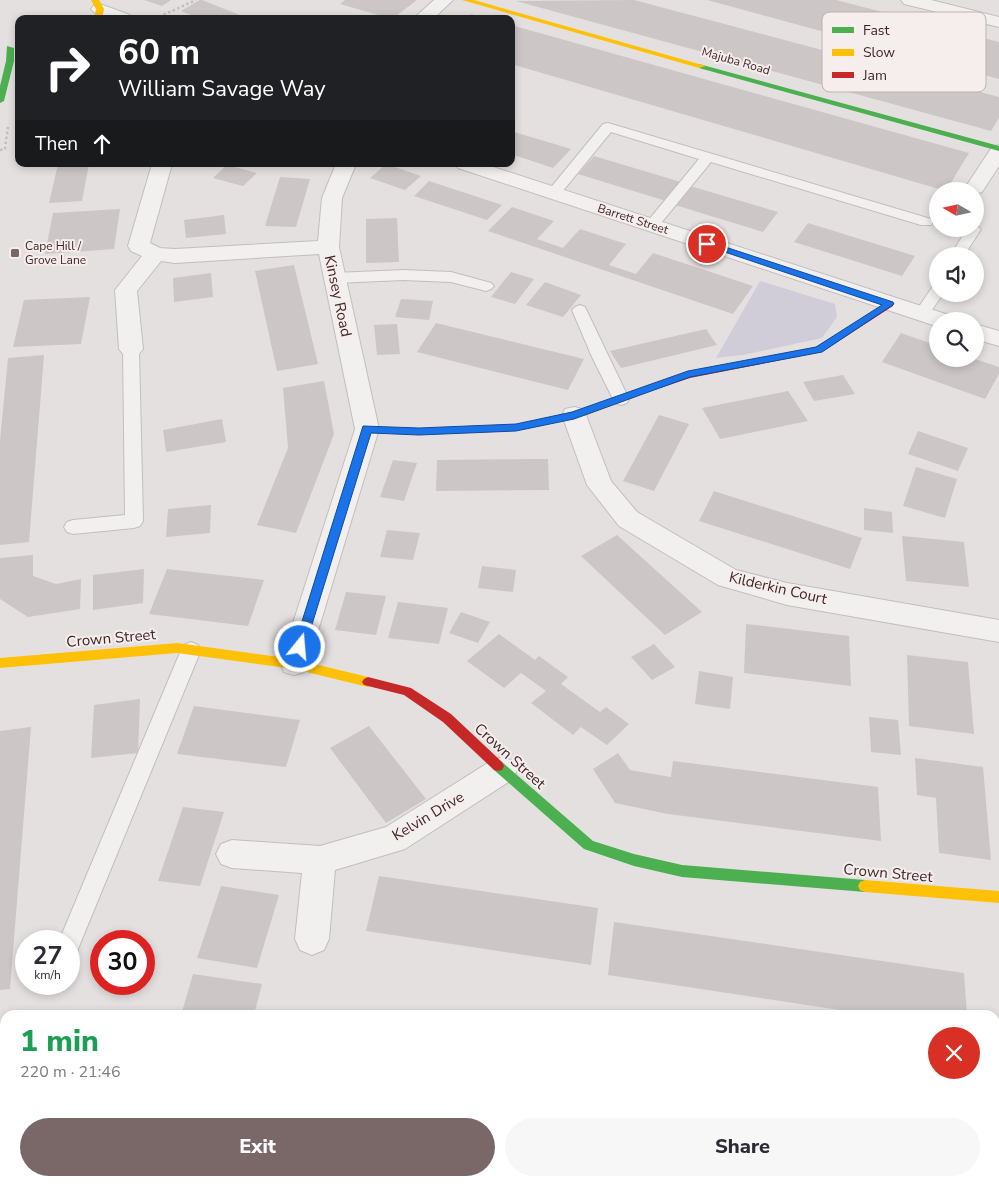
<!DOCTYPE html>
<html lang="en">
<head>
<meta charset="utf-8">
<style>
  :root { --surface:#fff; --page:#f7f7f7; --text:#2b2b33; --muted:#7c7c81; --accent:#7a6768 }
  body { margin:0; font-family:"Nunito Sans",sans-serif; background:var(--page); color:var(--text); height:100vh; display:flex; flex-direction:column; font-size:19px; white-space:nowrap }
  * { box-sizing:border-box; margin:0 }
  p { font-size:16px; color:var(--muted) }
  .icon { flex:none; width:28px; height:28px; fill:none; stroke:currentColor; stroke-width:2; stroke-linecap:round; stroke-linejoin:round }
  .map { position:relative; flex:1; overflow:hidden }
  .panel { position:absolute; left:0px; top:1010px; width:1000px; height:176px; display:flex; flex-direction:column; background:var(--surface); border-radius:15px 15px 0 0; box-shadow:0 2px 8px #0003 }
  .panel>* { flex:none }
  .guide { position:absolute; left:15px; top:15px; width:500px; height:152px; border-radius:10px; box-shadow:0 2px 8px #0003; background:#202124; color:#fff; overflow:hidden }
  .needle { width:32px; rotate:279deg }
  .tools { position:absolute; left:929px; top:182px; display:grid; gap:10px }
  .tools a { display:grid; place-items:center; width:55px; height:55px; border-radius:50%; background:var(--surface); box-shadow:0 2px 8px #0003; font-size:25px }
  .speed { position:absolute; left:15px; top:930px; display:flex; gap:10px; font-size:25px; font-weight:700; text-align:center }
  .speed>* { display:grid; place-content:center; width:65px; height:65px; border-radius:50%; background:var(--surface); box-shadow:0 2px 8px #0003; line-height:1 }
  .speed small { font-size:12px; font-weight:400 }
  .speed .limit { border:8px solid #d22; background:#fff; color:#111 }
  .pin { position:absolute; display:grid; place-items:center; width:42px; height:42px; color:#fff; margin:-21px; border:2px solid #fff; border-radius:50%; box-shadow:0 1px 5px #0007 }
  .me { position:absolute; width:55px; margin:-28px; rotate:17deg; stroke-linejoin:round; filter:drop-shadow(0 0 4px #0008) }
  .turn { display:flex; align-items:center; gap:18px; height:105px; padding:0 20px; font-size:22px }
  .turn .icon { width:65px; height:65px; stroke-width:2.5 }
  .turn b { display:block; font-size:35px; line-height:42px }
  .then { display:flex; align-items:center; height:48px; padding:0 20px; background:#0003; gap:10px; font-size:19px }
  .round { display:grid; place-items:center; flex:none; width:52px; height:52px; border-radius:26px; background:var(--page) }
  .head { display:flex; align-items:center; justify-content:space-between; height:85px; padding:0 20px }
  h1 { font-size:30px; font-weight:800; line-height:38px; color:#1e9e55 }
  .action { display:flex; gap:10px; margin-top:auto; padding:10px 20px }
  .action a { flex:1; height:58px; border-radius:30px; background:var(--accent); color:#fff; font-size:20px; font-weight:800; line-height:58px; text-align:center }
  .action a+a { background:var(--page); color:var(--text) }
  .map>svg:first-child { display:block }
  .green { fill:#d0cdd9 }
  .building { fill:#ccc6c6 }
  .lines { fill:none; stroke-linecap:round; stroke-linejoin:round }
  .lane-casing { stroke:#c3bebe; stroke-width:2 }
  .street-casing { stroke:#c3bebe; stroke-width:2 }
  .path-far1 { stroke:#c4bfbf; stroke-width:2.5; stroke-dasharray:2.5 2.5; stroke-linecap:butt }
  .path { stroke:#c4bfbf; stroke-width:4; stroke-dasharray:4.5 4.5; stroke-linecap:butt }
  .lane { fill:#f2efef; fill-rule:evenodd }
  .street { fill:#f2efef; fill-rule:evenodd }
  .fast { fill:#4caf50; fill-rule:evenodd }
  .slow { fill:#ffc107; fill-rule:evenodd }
  .jam { fill:#c62828; fill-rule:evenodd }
  .route { fill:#1a73e8; stroke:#114b97 }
  .poi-dot { fill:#7a6768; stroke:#f6eded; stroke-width:2 }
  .labels { text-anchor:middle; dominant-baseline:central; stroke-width:4; stroke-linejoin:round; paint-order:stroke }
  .far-street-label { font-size:12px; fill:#402627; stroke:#f6eded }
  .far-poi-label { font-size:12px; fill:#402627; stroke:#f6eded; text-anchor:start }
  .street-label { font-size:15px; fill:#402627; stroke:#f6eded }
  .key { fill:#f6eded; stroke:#bfb1b2; stroke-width:1 }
  .key-label { font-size:14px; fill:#402627 }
</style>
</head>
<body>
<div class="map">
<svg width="999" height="1186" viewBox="0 0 999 1186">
  <rect width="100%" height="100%" fill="#e5e0e0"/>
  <path class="green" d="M 760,281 L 835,304 L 837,317 L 822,338 L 743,355 L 716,358 Z"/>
  <path class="building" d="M 144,0 L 171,0 L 162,6 Z
    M 200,0 L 202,0 L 250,19 L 201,19 L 181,11 Z
    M 345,0 L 417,0 L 392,19 L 340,4 Z
    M 634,0 L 999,97 L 999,118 L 991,131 L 516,1 Z
    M 707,0 L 836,0 L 999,42 L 999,79 Z
    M 471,14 L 487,18 L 487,19 L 465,19 Z
    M 511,25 L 969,153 L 946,191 L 511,64 Z
    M 511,131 L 571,149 L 553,168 L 511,154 Z
    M 594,156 L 681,182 L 666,201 L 578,174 Z
    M 58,164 L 89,164 L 82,201 L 49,203 Z
    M 386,164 L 421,176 L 405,190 L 370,178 Z
    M 227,165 L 257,173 L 243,186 L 213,178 Z
    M 280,177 L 310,179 L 296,227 L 265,226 Z
    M 429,181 L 502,205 L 487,220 L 414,196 Z
    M 690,186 L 778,212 L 763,232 L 675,205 Z
    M 512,207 L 554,221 L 537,239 L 563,248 L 580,229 L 626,244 L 609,265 L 636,274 L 653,253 L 753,286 L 733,314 L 488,231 Z
    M 120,209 L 114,249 L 45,254 L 53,213 Z
    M 224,215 L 226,234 L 186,238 L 184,220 Z
    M 397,218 L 399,262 L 366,263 L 366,219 Z
    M 808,223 L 915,256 L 902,276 L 794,242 Z
    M 294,265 L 318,364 L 277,371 L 255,271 Z
    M 511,272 L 534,279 L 515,304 L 491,297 Z
    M 211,273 L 213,297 L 174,302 L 173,278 Z
    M 545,282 L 581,295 L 563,317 L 526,305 Z
    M 90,297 L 81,344 L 13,347 L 24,300 Z
    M 401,299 L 433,301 L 429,320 L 395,317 Z
    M 436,323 L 584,359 L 568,390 L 417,352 Z
    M 397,324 L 400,354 L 377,355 L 374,325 Z
    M 706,329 L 717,345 L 621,368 L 610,351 Z
    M 901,333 L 938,346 L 938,359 L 975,359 L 999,367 L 999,374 L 985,399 L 882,362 Z
    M 44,355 L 29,542 L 0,545 L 0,441 L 8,358 Z
    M 843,375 L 855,394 L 814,401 L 803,382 Z
    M 324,381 L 334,434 L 296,533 L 257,525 L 288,448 L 283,388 Z
    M 788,391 L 808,421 L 720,439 L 702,408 Z
    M 659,415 L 689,424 L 654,491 L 623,481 Z
    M 222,419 L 226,442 L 166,452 L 163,430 Z
    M 918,431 L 968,448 L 958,471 L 908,454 Z
    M 548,459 L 549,490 L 436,491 L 437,460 Z
    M 393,460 L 417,463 L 404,501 L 380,497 Z
    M 916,467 L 957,479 L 945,518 L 903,506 Z
    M 714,491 L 862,538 L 850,569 L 699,521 Z
    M 211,505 L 210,533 L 166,537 L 168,509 Z
    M 864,508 L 892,512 L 893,533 L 864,530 Z
    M 387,530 L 420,533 L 413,560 L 380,557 Z
    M 617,535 L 702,612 L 665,635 L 581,556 Z
    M 902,536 L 964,542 L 969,587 L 906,581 Z
    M 33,555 L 33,576 L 56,584 L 81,579 L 80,609 L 28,617 L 0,599 L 0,558 Z
    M 482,566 L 516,570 L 513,592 L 478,588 Z
    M 144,569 L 143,603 L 93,610 L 93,575 Z
    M 167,569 L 264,580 L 248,626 L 149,614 Z
    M 346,592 L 386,596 L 376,635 L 335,630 Z
    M 398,602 L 448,608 L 439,644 L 388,638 Z
    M 461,612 L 490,622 L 478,643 L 449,633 Z
    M 746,624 L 849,636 L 851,686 L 744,673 Z
    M 499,634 L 535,660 L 539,656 L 568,677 L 561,684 L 600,712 L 606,707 L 629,724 L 607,745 L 581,727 L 573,735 L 531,703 L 546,691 L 521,673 L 504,688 L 467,661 Z
    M 654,644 L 675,667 L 652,680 L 631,657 Z
    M 907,655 L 968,662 L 974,734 L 909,726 Z
    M 699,671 L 733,677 L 730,709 L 695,704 Z
    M 140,699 L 138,753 L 91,758 L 94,705 Z
    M 194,706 L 300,720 L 286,767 L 177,754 Z
    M 869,717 L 898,720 L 901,755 L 871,752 Z
    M 369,726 L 426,799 L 386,823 L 330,748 Z
    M 31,727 L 10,989 L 0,990 L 0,731 Z
    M 618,753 L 630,770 L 671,777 L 673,761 L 878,787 L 881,841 L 668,814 L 615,803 L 593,769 Z
    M 915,758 L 983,767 L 991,860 L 939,853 L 936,798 L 917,795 Z
    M 183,807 L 224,812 L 200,886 L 158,881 Z
    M 379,876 L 598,908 L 591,965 L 366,931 Z
    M 221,886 L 279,895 L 257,968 L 197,958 Z
    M 614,922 L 964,973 L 967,1015 L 873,1015 L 608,975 Z
    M 193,974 L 262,984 L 254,1015 L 181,1015 Z
    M 5,1029 L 5,1181 L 37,1181 L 37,1186 L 0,1186 L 0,1030 Z
    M 148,1181 L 266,1181 L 264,1186 L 147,1186 Z
    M 279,1181 L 406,1181 L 405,1186 L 278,1186 Z
    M 496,1181 L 608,1181 L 608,1186 L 496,1186 Z"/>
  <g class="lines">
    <defs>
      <path id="lane" d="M 608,123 L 931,219 L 933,222 L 931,225 L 921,225 L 711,162 L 657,228 L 647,228 L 645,225 L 647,222 L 699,159 L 611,132 L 558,197 L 548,197 L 546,194 L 548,191 L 603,124 Z
        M 975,225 L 981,229 L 964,256 L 950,256 L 967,229 L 975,229 Z
        M 403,270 L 451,272 L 491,283 L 494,286 L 491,289 L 486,291 L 451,282 L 403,280 L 335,283 L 330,281 L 327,278 L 330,275 L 335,273 Z
        M 938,284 L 938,294 L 943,294 L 927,317 L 917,317 L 914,314 L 933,286 Z
        M 580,305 L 585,307 L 629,399 L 627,403 L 621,405 L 615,403 L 592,357 L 572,310 L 575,307 Z
        M 131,344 L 137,345 L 139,349 L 143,521 L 140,526 L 134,528 L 73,534 L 67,532 L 64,527 L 67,522 L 73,520 L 125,515 L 123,349 L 125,345 Z
        M 191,642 L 198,645 L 201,650 L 80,944 L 77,952 L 69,955 L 69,941 L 59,941 L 181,650 L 184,645 Z"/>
      <path id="street" d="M 434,0 L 453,0 L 433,19 L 413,19 Z
        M 901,0 L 931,0 L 999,17 L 999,27 L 904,4 Z
        M 100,4 L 130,15 L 133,19 C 119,19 100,21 91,9 L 94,5 Z
        M 999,145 L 999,166 L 982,192 L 975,194 L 975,191 L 967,191 L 965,188 L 992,147 Z
        M 152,164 L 172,164 L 150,243 L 160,248 L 175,249 L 318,241 L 322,198 L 336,164 L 356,164 L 342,198 L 339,247 L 379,429 L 308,664 L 304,672 L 294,675 L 284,672 L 280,664 L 355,429 L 319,254 L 175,263 L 161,261 L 137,291 L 143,349 L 139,354 L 131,357 L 123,354 L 119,349 L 115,290 L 142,256 L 131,251 L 128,246 Z
        M 455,164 L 484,164 L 952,316 L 955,321 L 938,321 L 938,327 L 936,326 L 458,168 Z
        M 975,324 L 999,331 L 999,346 L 975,339 Z
        M 574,407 L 583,409 L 586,415 L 611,481 L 637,512 L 736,570 L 787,583 L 999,620 L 999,642 L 787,605 L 718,585 L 619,526 L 587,485 L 562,415 L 565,409 Z
        M 502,757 L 513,761 L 517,770 L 513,779 L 405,849 L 335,870 L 329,939 L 324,950 L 312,955 L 300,950 L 295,939 L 302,873 L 232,868 L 221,864 L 216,854 L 221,844 L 232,840 L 320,846 L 386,827 L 491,761 Z"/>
    </defs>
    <use href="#lane" class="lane-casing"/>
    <use href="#street" class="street-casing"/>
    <path class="path-far1" d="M 161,19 L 163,15 L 196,0
      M 0,150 L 5,149 L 8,126"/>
    <path class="path" d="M 439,1181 L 439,1186
      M 97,1186 L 98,1181"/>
    <use href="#lane" class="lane"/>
    <use href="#street" class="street"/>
    <path class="fast" d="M 7,46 L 14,48 L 14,61 L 4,101 L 0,103 L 0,86 L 6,61 Z
      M 699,64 L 999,146 L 999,151 L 699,68 Z
      M 498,761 L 502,762 L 593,841 L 634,854 L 682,865 L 865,880 L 870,882 L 872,886 L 870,890 L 865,892 L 682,877 L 634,866 L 584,849 L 494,770 L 492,766 L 494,762 Z"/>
    <path class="slow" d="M 91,0 L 99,0 L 104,9 L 102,19 L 94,19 L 96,9 Z
      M 462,0 L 474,0 L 706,66 L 699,68 Z
      M 648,386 L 651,387 L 653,389 L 651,391 L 587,415 L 516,431 L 419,435 L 367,432 L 362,429 L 367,426 L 419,429 L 516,425 L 581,410 Z
      M 177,643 L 294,659 L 368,677 L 372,679 L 374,682 L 372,685 L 368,687 L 294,669 L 177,653 L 0,668 L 0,658 Z
      M 865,880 L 999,891 L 999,903 L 865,892 L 860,890 L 858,886 L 860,882 Z"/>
    <path class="jam" d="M 890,301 L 893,302 L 893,306 L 822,352 L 690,378 L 648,392 L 643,389 L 645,387 L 688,372 L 816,347 Z
      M 368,677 L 411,688 L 451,714 L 502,762 L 504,766 L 502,770 L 498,771 L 494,770 L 443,722 L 404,695 L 364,685 L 362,682 L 364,679 Z"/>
  </g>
  <path class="route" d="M 707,241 L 893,302 L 894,304 L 822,352 L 690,377 L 574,419 L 516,431 L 419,435 L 371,433 L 305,647 L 304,650 L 295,650 L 294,647 L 363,426 L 419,428 L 516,424 L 572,412 L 688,371 L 816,347 L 882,305 L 704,245 L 703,244 Z"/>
  <rect class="poi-dot" x="10" y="248" width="10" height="10" rx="2.5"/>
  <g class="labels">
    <g class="far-street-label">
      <text transform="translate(736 61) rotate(16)">Majuba Road</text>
      <text transform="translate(633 219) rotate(18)">Barrett Street</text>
    </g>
    <g class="far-poi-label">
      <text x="25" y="246">Cape Hill /<tspan x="25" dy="14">Grove Lane</tspan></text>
    </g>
    <g class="street-label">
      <text transform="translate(338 296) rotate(78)">Kinsey Road</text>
      <text transform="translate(778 588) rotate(13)">Kilderkin Court</text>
      <text transform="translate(111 638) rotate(-5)">Crown Street</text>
      <text transform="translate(510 756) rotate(42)">Crown Street</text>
      <text transform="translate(428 816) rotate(-31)">Kelvin Drive</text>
      <text transform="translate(888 873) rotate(5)">Crown Street</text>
    </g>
  </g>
  <rect x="822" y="12" width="164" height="80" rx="8" class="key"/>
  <rect x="832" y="27" width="22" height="6" fill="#4caf50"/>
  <rect x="832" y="49" width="22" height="7" fill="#ffc107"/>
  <rect x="832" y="72" width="22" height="6" fill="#c62828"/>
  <g class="key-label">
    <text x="863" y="35">Fast</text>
    <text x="863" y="57">Slow</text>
    <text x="863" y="80">Jam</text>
  </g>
</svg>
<div class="tools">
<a><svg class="needle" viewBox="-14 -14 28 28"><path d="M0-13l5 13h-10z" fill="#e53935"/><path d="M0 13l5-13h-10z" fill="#7c7c81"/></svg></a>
<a><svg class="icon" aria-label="sound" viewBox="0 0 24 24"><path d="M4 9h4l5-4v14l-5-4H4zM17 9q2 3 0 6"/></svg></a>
<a><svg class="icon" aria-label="search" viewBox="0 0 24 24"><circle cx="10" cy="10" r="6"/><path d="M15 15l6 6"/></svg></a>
</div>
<div class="speed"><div>27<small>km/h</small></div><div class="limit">30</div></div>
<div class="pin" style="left:707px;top:244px;background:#d93025"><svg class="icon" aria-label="arrive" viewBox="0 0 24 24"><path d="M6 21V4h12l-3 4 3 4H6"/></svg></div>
<svg class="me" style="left:300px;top:647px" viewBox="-20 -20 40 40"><circle r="17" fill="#1a73e8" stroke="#fff" stroke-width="3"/><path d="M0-11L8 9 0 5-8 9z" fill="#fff"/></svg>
<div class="guide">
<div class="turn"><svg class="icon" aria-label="right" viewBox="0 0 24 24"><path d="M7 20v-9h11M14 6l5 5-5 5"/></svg><div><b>60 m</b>William Savage Way</div></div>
<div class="then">Then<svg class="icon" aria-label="ahead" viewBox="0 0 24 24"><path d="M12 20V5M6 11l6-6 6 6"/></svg></div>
</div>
<section class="panel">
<div class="head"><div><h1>1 min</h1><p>220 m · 21:46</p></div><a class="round" style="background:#d93025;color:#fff"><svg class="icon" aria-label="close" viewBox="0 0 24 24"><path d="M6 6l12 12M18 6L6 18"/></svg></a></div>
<div class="action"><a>Exit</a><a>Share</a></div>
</section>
</div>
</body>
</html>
